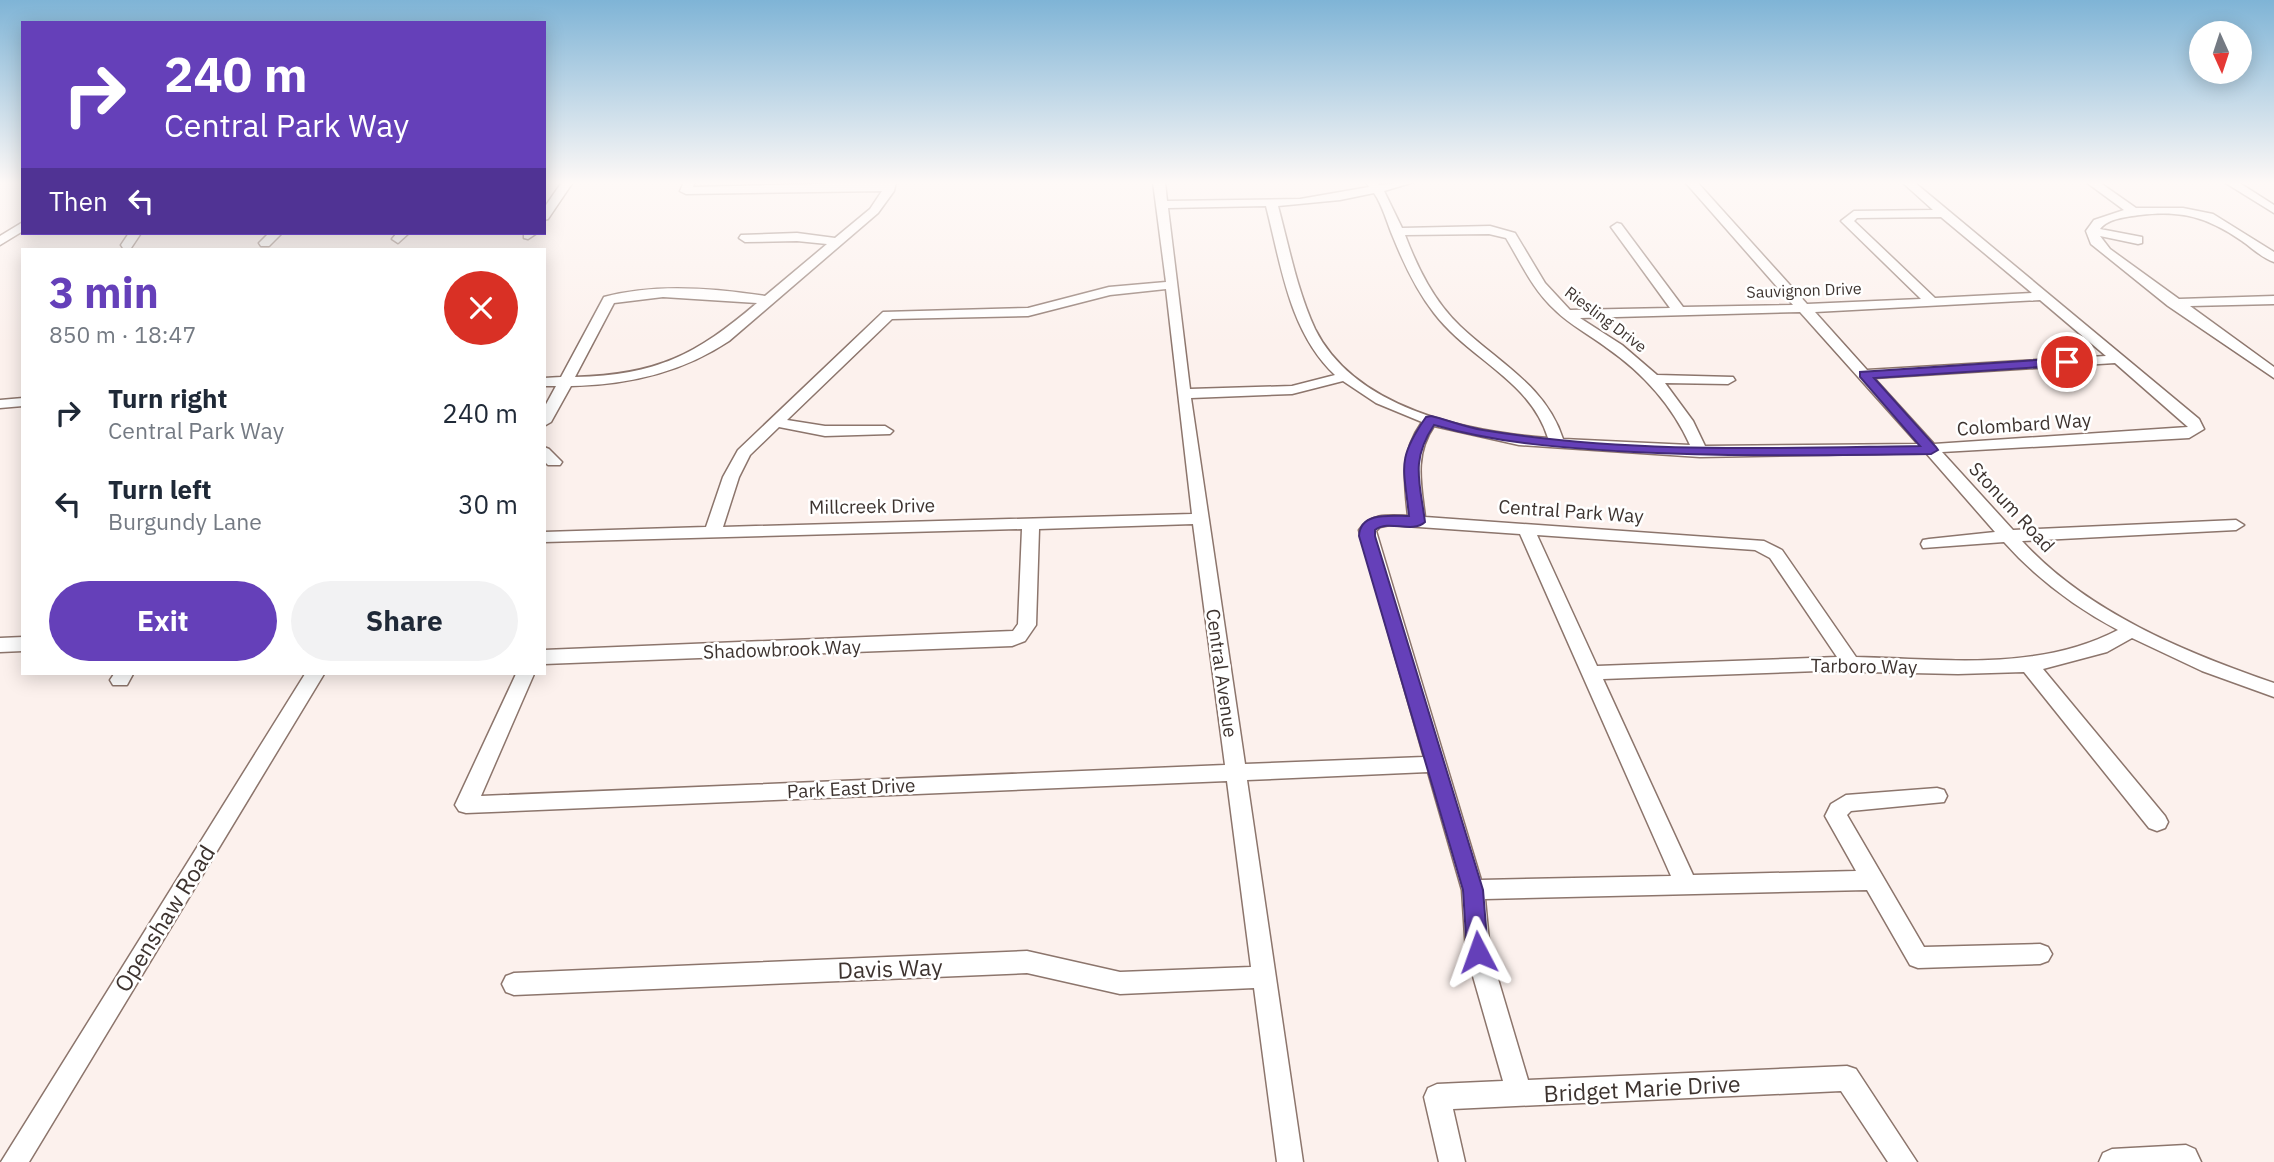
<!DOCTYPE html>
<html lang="en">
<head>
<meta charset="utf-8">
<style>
  :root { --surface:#fff; --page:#f2f2f3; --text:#1f2937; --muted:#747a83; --accent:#6540b9 }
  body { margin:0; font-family:"IBM Plex Sans",sans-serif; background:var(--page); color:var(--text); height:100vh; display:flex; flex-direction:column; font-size:26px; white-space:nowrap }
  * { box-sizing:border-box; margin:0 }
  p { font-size:23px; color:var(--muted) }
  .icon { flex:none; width:38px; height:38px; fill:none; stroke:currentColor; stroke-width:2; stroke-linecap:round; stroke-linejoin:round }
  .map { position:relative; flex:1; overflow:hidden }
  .drawer { position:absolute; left:21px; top:248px; width:525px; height:427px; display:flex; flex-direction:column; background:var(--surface); border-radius:0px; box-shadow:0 4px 18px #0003 }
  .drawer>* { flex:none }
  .banner { position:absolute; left:21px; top:21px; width:525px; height:214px; border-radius:0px; box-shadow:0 4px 18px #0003; background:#6540b9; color:#fff; overflow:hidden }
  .needle { width:46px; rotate:177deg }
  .controls { position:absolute; left:2189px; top:21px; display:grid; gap:14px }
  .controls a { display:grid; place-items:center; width:63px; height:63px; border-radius:50%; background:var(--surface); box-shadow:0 4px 18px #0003; font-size:35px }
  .pin { position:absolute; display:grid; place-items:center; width:60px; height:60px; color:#fff; margin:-30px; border:4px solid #fff; border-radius:50%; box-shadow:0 2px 7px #0007 }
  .me { position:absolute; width:77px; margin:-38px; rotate:356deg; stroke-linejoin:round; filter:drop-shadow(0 0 5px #0008) }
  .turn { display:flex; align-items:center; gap:24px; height:147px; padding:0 28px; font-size:32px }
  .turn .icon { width:91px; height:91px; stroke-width:2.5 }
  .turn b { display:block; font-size:49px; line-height:60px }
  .then { display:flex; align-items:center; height:66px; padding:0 28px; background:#0003; gap:14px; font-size:26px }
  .round { display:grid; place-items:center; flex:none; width:74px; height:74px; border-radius:37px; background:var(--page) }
  .head { display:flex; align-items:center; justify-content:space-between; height:119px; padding:0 28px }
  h1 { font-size:42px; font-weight:700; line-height:52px; color:var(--accent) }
  .cta { display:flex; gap:14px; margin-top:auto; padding:14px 28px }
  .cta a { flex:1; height:80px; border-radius:42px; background:var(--accent); color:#fff; font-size:28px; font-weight:700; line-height:80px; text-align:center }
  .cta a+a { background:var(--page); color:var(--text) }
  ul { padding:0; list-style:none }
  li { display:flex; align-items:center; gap:21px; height:91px; padding:0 28px }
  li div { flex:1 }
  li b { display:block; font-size:26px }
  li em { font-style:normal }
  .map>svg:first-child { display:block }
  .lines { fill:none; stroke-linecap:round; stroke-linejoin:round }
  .minor-casing { stroke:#8c756c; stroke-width:3 }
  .minor { fill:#fff; fill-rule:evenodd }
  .route { fill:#6540b9; stroke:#422a78; stroke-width:2 }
  .labels { text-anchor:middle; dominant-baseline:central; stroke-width:5; stroke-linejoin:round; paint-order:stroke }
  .far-street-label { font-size:16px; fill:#3d332f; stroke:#fff }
  .street-label { font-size:19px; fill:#3d332f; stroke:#fff }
  .near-street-label { font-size:23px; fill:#3d332f; stroke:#fff }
</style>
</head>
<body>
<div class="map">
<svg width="2274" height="1162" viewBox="0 0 2274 1162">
  <rect width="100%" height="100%" fill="#fcf1ed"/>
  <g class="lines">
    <defs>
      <path id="minor" d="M 562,182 L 573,182 L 548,219 L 544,220 L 544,208 Z
        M 684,182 L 695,182 L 693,187 L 896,182 L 894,191 L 878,213 L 729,341 C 681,373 627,385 571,386 L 551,422 L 544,426 L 544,408 L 556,386 L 544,386 L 544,378 L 561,377 L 604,297 C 655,283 714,288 765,296 L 827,244 L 797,241 L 745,242 L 739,238 L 741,235 L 797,233 L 835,238 L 870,209 L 882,191 L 686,194 L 680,191 ZM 663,297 L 757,303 C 696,355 657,375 575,377 L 614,303 Z
        M 1153,182 L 1165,182 L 1167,201 L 1300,199 L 1369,187 L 1366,182 L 1377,182 L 1379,185 L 1414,182 L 1384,191 L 1402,228 L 1490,226 L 1515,233 L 1545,283 L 1570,310 L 1670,308 L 1611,227 L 1617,223 L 1621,224 L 1683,307 L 1793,305 L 1685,182 L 1697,182 L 1807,304 L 1921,299 L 1841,221 L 1854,211 L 1933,210 L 1902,182 L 1914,182 L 2199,419 L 2204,429 L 2189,438 L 1942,452 L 2013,530 L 2236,520 L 2244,525 L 2236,530 L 2022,541 C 2087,612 2184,652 2274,683 L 2274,697 L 2202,671 L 2132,638 L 2107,652 L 2043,669 L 2165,816 L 2168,822 L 2165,828 L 2157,831 L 2149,828 L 2024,672 L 1958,674 L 1818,671 L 1603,679 L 1693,875 L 1856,871 L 1825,816 L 1831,804 L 1846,795 L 1937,788 L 1944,790 L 1947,796 L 1944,802 L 1851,811 L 1847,815 L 1924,947 L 2040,944 L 2048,947 L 2052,954 L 2048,961 L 2040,964 L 1918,968 L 1910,965 L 1867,890 L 1485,899 L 1490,952 L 1528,1080 L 1847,1066 L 1856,1069 L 1917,1162 L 1888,1162 L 1841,1091 L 1453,1109 L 1465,1162 L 1439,1162 L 1424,1097 L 1428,1088 L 1437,1084 L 1503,1081 L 1466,952 L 1462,890 L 1428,772 L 1247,780 L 1303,1162 L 1277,1162 L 1254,988 L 1120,994 L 1027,973 L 514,995 L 506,992 L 502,984 L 506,976 L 514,973 L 1027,951 L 1120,972 L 1251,967 L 1227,781 L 466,813 L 459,811 L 455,805 L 516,674 L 534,674 L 481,796 L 1225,765 L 1193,524 L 1039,529 L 1036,625 L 1025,641 L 1012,646 L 544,664 L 544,650 L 1013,631 L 1018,624 L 1022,529 L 544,542 L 544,532 L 706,527 L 723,477 L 738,450 L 883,312 L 1028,308 L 1109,287 L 1166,282 ZM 1374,193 C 1383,206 1387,223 1393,237 C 1404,264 1416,290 1434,313 C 1469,359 1530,380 1548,438 C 1467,432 1355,409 1315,329 C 1297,290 1289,247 1278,206 L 1340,200 ZM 1266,206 C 1281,264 1289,332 1335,375 L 1292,386 L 1190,389 L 1168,208 ZM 1941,217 L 2032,293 L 1935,298 L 1854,221 L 1857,218 ZM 1489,234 L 1506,238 C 1521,263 1533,290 1555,310 C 1570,325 1590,335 1607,348 C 1643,373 1672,405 1690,445 L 1563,439 C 1546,386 1499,363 1460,326 C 1434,301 1418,269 1405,235 ZM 1166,289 L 1192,514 L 723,527 L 739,477 L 750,455 L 779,427 L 825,436 L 890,434 L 893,431 L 885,426 L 825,426 L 787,420 L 892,319 L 1028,316 L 1110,295 ZM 2040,300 L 2106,356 L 1867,370 L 1815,312 ZM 1800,312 L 1918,444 L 1705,446 L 1693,421 L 1665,383 L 1728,384 L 1735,380 L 1733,377 L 1657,375 L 1622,345 L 1580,318 ZM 2115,363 L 2188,427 L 1934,444 L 1874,378 ZM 1343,381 L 1376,403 L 1422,422 C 1400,453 1404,480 1408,516 C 1388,515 1371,513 1359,530 L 1424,757 L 1245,764 L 1191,398 L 1292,394 ZM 1434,426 L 1519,445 L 1700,457 L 1926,453 L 1995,532 L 1929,539 L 1923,540 L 1921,544 L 1923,548 L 2004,542 C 2036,578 2075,607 2118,630 C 2037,672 1944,659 1856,657 L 1782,550 L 1764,541 L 1425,517 C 1421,484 1414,455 1434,426 ZM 1390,525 L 1520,534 L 1671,876 L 1481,880 L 1376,531 L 1380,527 ZM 1537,535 L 1755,550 L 1770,558 L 1837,657 L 1597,666 Z
        M 2086,182 L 2099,182 L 2136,208 L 2183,208 L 2213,214 L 2274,252 L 2274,262 C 2262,258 2252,248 2242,241 C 2207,217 2182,210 2140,215 C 2126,217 2109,218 2100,229 L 2142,237 L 2142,243 L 2138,244 L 2100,236 L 2110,249 L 2179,299 L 2274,296 L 2274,304 L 2190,306 L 2274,367 L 2274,378 L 2168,306 L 2091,244 L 2086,231 L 2094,220 L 2124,210 Z
        M 2224,182 L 2238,182 L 2274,205 L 2274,213 Z
        M 23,222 L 23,231 L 0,245 L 0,236 Z
        M 129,233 L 141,233 L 131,248 L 123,248 L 121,245 Z
        M 269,233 L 282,233 L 269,246 L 261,246 L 259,243 Z
        M 397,233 L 409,233 L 398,243 L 392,239 Z
        M 524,233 L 537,233 L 528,239 L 524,238 Z
        M 23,398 L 23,406 L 0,408 L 0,400 Z
        M 544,447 L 549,449 L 562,462 L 560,465 L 548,465 L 544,461 Z
        M 23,637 L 23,651 L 0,652 L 0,638 Z
        M 114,674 L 133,674 L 127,685 L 113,685 L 110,680 Z
        M 305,674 L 324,674 L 29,1162 L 1,1162 Z
        M 2186,1145 L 2195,1149 L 2201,1162 L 2099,1162 L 2103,1153 L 2112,1149 Z"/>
    </defs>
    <use href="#minor" class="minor-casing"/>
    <use href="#minor" class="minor"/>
  </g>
  <linearGradient id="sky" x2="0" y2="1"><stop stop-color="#7fb4d6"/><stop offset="0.53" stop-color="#fef9f7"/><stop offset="1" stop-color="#fef9f7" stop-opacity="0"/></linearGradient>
  <rect width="2274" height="345" fill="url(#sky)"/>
  <path class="route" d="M 2067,358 L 2074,362 L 2072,365 L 1874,378 L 1936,447 L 1938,450 L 1931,454 C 1832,455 1733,457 1634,452 C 1566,448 1500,444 1434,425 C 1410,461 1420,482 1425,522 C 1412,534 1389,519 1375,530 L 1375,536 L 1483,890 L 1488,952 L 1485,959 L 1478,961 L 1470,959 L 1467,952 L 1463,890 L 1359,536 C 1360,511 1393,516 1409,516 C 1404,467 1396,460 1426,417 L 1431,416 C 1448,420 1465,427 1483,430 C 1626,454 1775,448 1920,446 L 1860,377 L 1860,372 Z"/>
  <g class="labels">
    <g class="far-street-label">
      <text transform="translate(1804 290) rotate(-2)">Sauvignon Drive</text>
      <text transform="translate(1606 319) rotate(37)">Riesling Drive</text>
    </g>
    <g class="street-label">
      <text transform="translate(2024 424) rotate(-4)">Colombard Way</text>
      <text transform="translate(872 506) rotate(-1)">Millcreek Drive</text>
      <text transform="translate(2012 507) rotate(47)">Stonum Road</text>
      <text transform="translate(1571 511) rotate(4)">Central Park Way</text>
      <text transform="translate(782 649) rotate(-2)">Shadowbrook Way</text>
      <text transform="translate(1864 666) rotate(1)">Tarboro Way</text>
      <text transform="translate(1222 673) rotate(82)">Central Avenue</text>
      <text transform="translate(851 788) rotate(-3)">Park East Drive</text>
    </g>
    <g class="near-street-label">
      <text transform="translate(164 918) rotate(-58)">Openshaw Road</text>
      <text transform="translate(890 968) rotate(-2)">Davis Way</text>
      <text transform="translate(1642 1088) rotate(-3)">Bridget Marie Drive</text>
    </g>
  </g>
</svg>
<div class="controls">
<a><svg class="needle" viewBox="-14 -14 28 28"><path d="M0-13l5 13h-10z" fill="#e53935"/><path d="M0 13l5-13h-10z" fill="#747a83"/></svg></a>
</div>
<div class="pin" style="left:2067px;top:362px;background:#d93025"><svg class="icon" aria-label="arrive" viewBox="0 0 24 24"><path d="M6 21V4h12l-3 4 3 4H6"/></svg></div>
<svg class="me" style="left:1478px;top:952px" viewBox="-20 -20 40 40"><path d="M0-17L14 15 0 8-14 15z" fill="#6540b9" stroke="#fff" stroke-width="4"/></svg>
<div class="banner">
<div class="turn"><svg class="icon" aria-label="right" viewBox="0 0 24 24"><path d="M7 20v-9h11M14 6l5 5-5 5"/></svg><div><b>240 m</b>Central Park Way</div></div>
<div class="then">Then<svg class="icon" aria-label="left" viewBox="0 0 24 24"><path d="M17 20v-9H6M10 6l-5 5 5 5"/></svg></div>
</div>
<section class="drawer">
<div class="head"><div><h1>3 min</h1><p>850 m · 18:47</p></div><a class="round" style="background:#d93025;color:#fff"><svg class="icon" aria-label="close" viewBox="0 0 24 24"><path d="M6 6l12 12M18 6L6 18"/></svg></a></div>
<ul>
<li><svg class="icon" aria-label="right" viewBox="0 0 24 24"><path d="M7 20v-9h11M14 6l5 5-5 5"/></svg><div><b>Turn right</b><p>Central Park Way</p></div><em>240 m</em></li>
<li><svg class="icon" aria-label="left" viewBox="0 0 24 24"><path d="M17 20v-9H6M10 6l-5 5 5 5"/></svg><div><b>Turn left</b><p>Burgundy Lane</p></div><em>30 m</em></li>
</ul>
<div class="cta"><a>Exit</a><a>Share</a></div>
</section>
</div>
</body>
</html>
